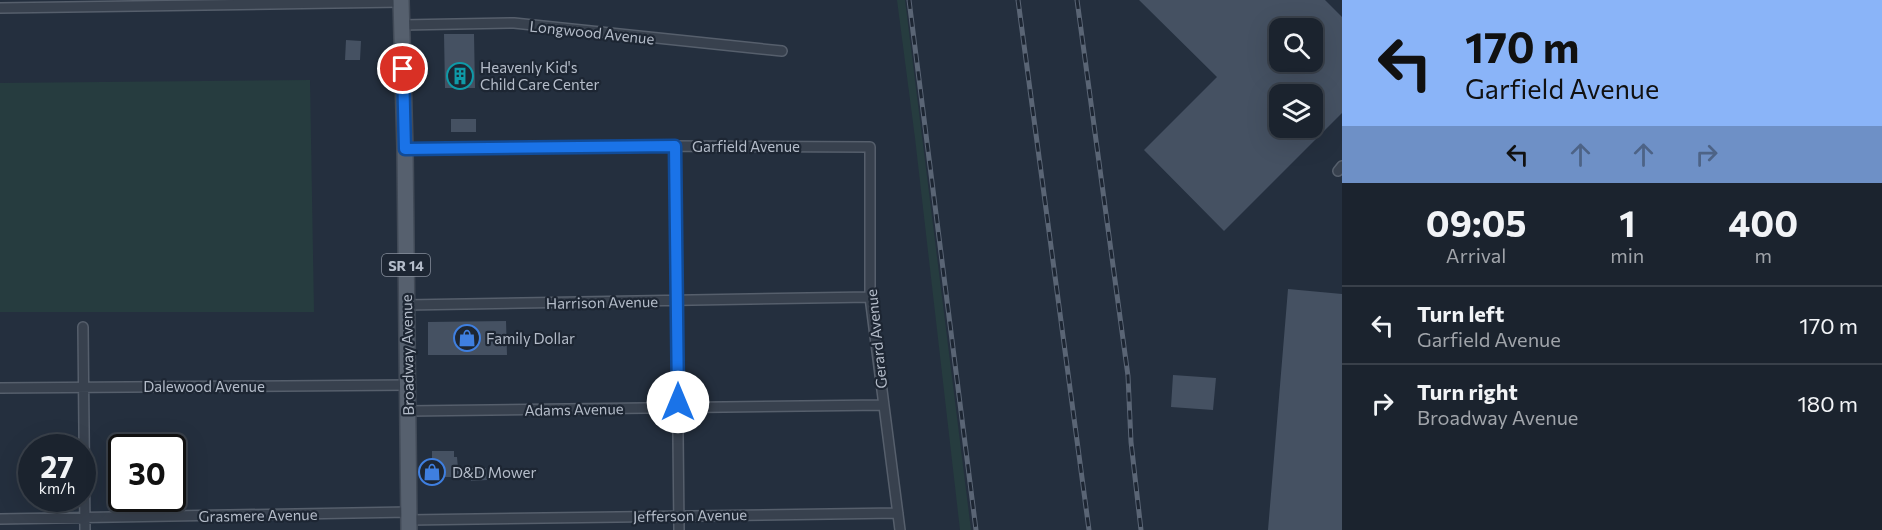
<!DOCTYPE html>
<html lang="en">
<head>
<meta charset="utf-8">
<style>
  :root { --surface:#1b232e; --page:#282f3a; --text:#f1f3f6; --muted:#a0a4aa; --line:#39404a }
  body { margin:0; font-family:Commissioner,sans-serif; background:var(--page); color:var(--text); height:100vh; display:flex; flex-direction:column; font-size:22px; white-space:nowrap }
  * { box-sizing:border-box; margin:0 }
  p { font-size:20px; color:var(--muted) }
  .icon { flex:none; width:33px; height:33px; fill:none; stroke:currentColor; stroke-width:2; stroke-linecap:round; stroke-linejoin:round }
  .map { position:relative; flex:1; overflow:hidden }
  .details { display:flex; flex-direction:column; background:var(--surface); width:540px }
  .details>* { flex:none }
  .top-card { background:#8ab4f8; color:#111; overflow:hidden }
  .controls { position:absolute; left:1269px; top:18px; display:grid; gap:12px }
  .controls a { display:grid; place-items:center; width:54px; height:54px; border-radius:12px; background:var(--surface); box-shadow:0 6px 24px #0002,0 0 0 2px var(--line); font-size:30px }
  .speed { position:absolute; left:18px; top:434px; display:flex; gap:12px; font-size:30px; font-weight:700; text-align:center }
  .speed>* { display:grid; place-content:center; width:78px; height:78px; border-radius:50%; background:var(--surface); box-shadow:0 6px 24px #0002,0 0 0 2px var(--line); line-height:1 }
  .speed small { font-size:15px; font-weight:400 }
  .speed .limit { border:3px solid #111; border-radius:9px; background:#fff; color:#111 }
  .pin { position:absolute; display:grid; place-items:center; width:51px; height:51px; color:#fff; margin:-26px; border:3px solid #fff; border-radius:50%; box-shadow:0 2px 6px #0007 }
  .me { position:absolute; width:66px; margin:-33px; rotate:0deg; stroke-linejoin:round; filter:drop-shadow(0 0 4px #0008) }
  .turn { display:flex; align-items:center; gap:21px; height:126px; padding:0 24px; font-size:27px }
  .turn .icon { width:78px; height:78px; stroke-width:2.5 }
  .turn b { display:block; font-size:42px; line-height:51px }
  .lanes { display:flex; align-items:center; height:57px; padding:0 24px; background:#0003; justify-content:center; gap:30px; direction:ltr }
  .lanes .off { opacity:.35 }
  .eta { display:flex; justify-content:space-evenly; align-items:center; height:102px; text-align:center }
  .eta b { font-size:36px; font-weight:700; line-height:42px }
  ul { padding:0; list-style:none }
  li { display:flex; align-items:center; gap:18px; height:78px; padding:0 24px; border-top:2px solid var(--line) }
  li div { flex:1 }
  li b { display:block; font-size:22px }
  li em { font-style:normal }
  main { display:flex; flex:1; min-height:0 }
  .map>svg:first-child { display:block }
  .green { fill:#263c3f }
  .building { fill:#455162; fill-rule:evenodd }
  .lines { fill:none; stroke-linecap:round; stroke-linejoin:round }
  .street-casing { stroke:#565f6c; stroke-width:12 }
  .primary-casing { stroke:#414a57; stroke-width:18 }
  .street { stroke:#38414e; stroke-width:9 }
  .primary { stroke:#56606e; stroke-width:15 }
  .rail-casing { stroke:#5a6575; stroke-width:5 }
  .rail { stroke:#1d2633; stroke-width:3; stroke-dasharray:9; stroke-linecap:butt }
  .route-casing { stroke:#114b97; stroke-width:15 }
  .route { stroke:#1a73e8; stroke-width:10 }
  .labels { text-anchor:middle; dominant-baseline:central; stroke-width:4.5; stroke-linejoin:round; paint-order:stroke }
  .shield { fill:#1d2633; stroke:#878f9c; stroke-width:1.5 }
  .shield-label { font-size:14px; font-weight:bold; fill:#b4bcc9 }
  .street-label { font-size:15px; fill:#b4bcc9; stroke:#1d2633 }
  .poi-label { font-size:15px; fill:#b4bcc9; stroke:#1d2633; text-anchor:start }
</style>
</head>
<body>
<main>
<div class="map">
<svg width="1342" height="530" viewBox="0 0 1342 530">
  <rect width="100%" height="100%" fill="#242f3e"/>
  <path class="green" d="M 897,0 L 905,0 L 971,530 L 960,530 L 915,138 Z
    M 310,80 L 314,312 L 0,312 L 0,83 Z"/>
  <path class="building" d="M 1139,0 L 1325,0 L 1342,17 L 1342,113 L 1224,231 L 1144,150 L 1217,77 ZM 1280,28 L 1312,28 L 1312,62 L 1280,62 ZM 1280,94 L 1312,94 L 1312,128 L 1280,128 Z
    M 444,34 L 474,34 L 475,88 L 445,88 Z
    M 346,40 L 361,41 L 360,60 L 345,60 Z
    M 451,119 L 476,119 L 476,132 L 451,132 Z
    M 1288,289 L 1342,294 L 1342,530 L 1268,530 Z
    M 506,321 L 507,355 L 428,355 L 428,322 Z
    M 1173,375 L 1216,378 L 1213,410 L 1171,407 Z
    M 432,451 L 454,451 L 454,457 L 457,457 L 458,468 L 486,468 L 487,480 L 471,481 L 471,477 L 429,477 L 429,467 L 432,467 Z"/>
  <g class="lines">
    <defs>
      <path id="street" d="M 0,8 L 401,2
        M 402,25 L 514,23 L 782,51
        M 675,146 L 679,530
        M 405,149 L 675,146 L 870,147 L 870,297 L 900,530
        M 1338,171 L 1342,166
        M 406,305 L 870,297
        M 83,327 L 85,530
        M 0,388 L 409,385
        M 409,411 L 883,405
        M 0,519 L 409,512
        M 409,520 L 898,513"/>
      <path id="primary" d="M 401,0 L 405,149 L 409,530"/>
    </defs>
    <use href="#street" class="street-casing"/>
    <use href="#primary" class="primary-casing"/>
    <use href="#street" class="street"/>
    <use href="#primary" class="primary"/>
    <defs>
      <path id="rail" d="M 909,0 L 976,530
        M 1018,0 L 1089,530
        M 1077,0 L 1128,376 L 1131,442 L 1141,530"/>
    </defs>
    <use href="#rail" class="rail-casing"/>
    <use href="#rail" class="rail"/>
  </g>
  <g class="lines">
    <defs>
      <path id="route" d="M 403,69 L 405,149 L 675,146 L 678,402"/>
    </defs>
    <use href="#route" class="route-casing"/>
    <use href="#route" class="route"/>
  </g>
  <defs>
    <symbol id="building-ring" viewBox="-11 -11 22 22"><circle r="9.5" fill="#1d2633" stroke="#0f9aa8" stroke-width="1.5"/><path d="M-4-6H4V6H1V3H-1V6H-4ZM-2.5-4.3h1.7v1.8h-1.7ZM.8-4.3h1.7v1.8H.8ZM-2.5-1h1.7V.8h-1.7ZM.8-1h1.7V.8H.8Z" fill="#0f9aa8"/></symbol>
    <symbol id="shop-ring" viewBox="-11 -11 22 22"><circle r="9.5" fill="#1d2633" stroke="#3f7fe0" stroke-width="1.5"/><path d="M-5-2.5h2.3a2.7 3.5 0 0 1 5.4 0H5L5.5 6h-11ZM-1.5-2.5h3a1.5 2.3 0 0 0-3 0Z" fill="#3f7fe0"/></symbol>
  </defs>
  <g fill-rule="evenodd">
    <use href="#building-ring" x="445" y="61" width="30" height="30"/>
    <use href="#shop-ring" x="452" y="323" width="30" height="30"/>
    <use href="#shop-ring" x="417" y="457" width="30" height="30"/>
  </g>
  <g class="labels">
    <rect class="shield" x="382" y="254" width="48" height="22" rx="4.5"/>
    <g class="shield-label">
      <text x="406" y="265">SR 14</text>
    </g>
    <g class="street-label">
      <text transform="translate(592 32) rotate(6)">Longwood Avenue</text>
      <text x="746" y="146">Garfield Avenue</text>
      <text transform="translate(602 302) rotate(-1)">Harrison Avenue</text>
      <text transform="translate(876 339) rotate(-96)">Gerard Avenue</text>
      <text transform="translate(407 355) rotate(-91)">Broadway Avenue</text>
      <text x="204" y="386">Dalewood Avenue</text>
      <text transform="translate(574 409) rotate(-1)">Adams Avenue</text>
      <text transform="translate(258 515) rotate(-1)">Grasmere Avenue</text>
      <text transform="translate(690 515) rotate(-1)">Jefferson Avenue</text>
    </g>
    <g class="poi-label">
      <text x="480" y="67">Heavenly Kid's<tspan x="480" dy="17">Child Care Center</tspan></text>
      <text x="486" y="338">Family Dollar</text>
      <text x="452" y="472">D&amp;D Mower</text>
    </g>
  </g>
</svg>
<div class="controls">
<a><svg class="icon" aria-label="search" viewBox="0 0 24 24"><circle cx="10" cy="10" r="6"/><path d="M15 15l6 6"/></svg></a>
<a><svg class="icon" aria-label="layers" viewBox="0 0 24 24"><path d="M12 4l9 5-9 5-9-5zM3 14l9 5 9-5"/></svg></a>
</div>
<div class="speed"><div>27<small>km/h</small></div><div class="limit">30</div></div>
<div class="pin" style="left:403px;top:69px;background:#d93025"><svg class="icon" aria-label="arrive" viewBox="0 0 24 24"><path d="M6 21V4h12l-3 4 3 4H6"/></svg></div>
<svg class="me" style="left:678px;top:402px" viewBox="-20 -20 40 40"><circle r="19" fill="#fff"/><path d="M0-13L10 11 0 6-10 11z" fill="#1a73e8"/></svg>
</div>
<section class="details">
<div class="top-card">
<div class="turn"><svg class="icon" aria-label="left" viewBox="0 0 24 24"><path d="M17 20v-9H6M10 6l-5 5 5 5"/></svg><div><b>170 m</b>Garfield Avenue</div></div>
<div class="lanes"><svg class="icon" aria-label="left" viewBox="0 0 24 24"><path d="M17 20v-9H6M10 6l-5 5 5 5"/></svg><svg class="icon off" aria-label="ahead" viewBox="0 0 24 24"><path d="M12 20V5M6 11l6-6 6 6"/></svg><svg class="icon off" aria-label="ahead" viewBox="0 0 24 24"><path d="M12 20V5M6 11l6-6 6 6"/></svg><svg class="icon off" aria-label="right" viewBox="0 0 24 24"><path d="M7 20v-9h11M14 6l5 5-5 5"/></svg></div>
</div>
<div class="eta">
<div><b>09:05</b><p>Arrival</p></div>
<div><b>1</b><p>min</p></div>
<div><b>400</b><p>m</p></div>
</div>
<ul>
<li><svg class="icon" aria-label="left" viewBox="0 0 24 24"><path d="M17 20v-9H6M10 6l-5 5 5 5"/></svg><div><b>Turn left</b><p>Garfield Avenue</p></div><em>170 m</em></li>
<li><svg class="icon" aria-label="right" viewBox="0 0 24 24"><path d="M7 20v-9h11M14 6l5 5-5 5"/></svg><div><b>Turn right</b><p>Broadway Avenue</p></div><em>180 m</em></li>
</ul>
</section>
</main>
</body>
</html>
